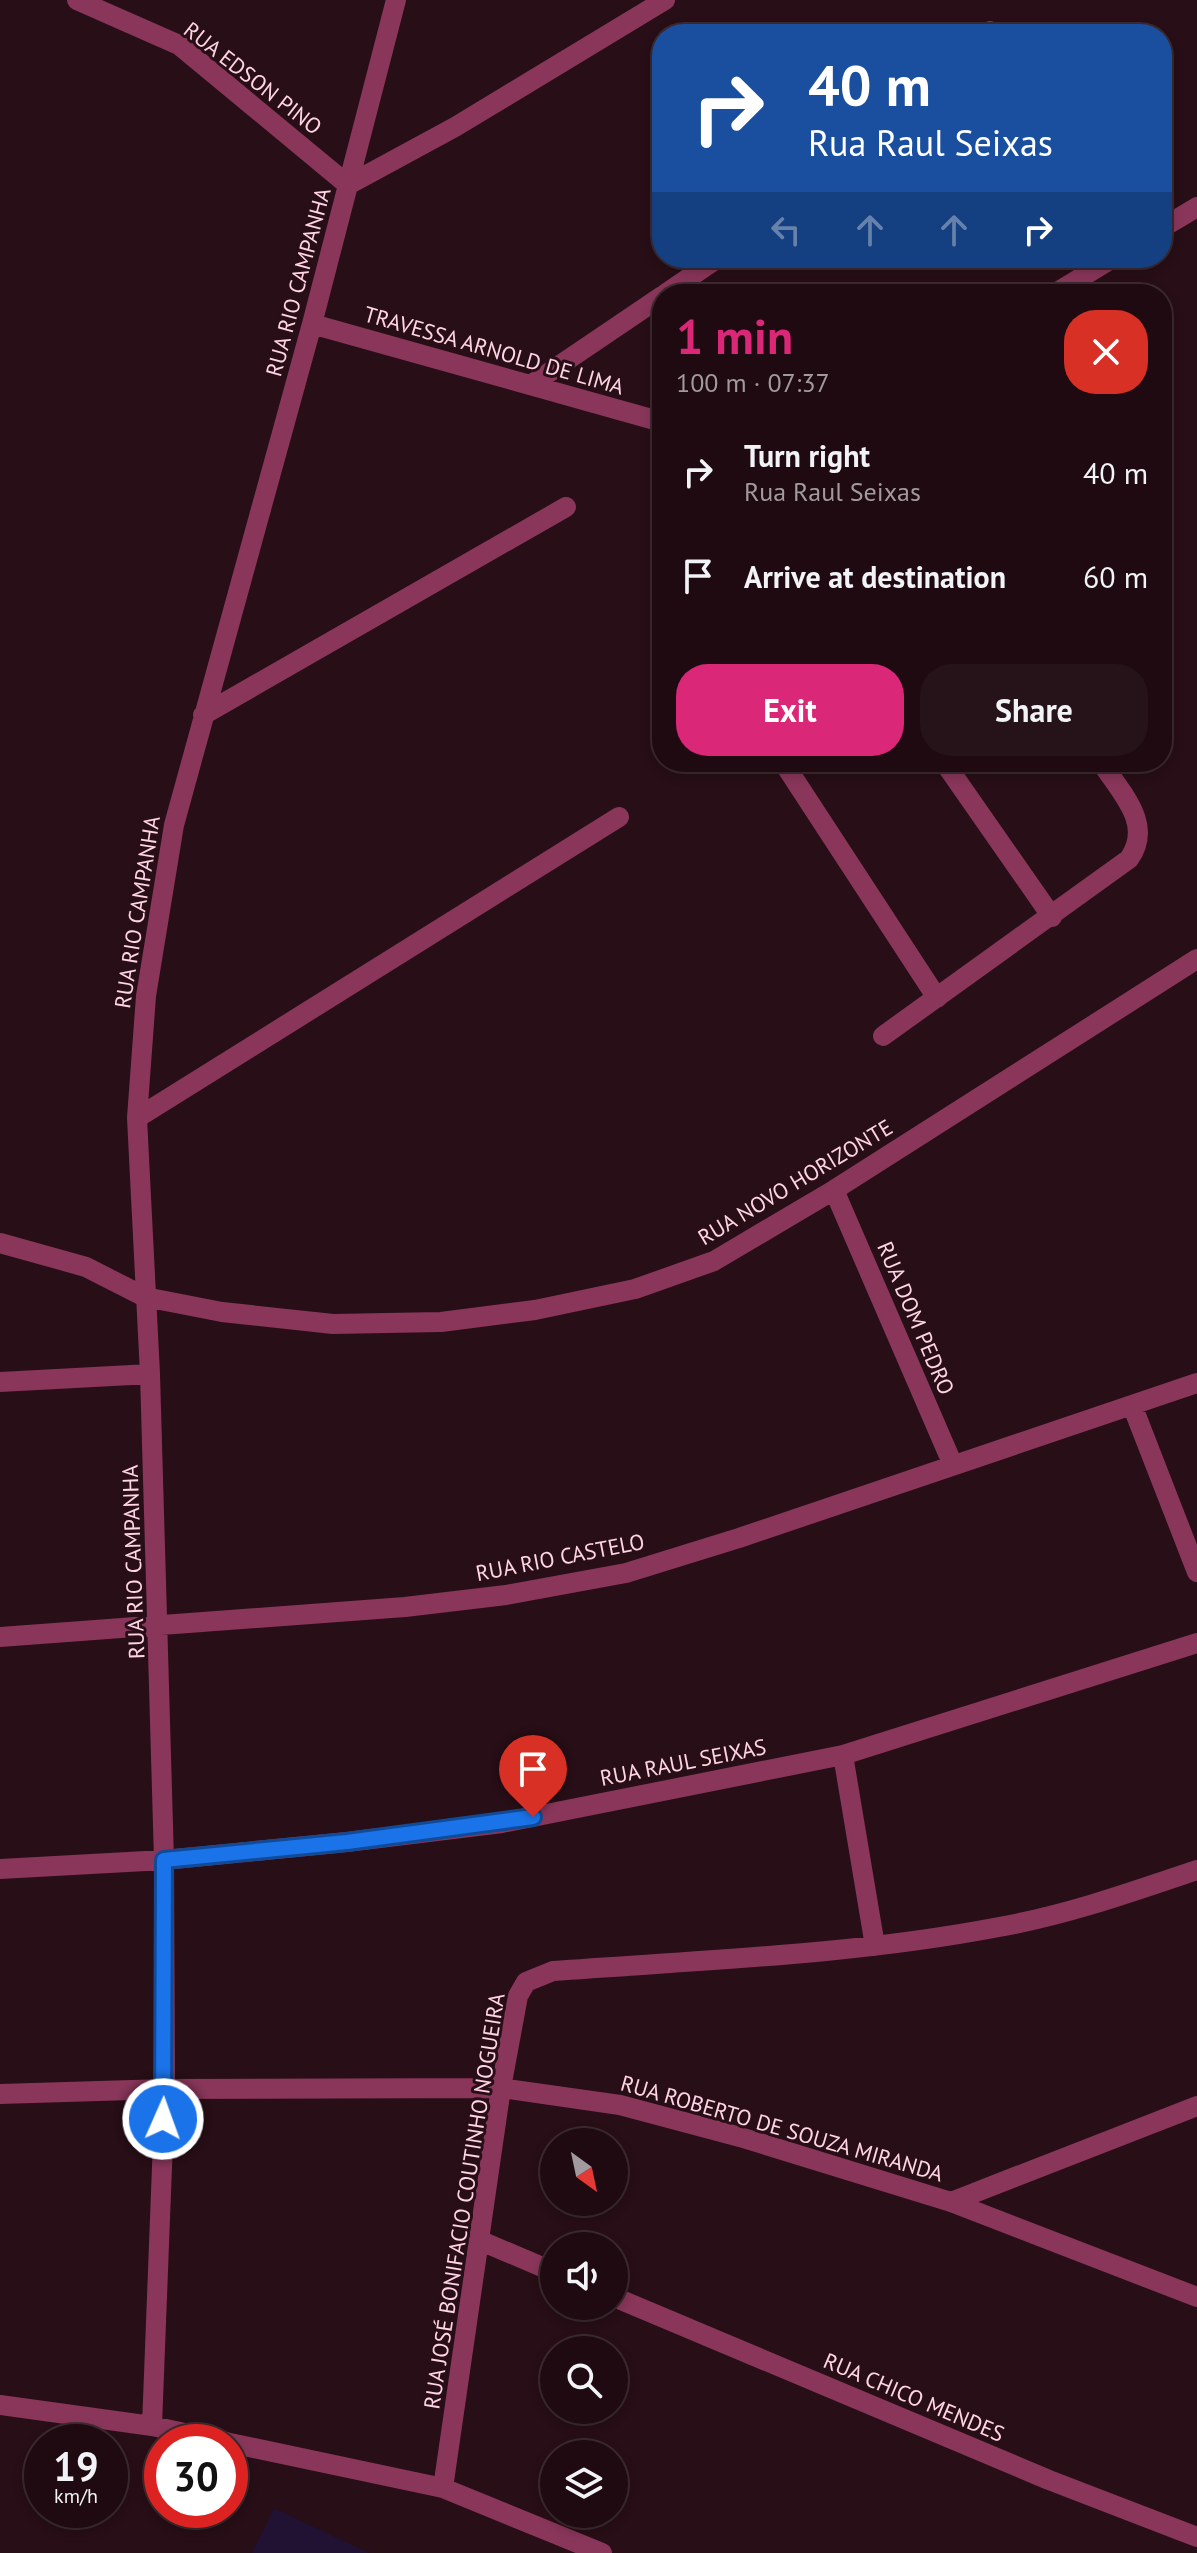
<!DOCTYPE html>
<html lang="en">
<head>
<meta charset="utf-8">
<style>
  :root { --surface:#1e0a10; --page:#261319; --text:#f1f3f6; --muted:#a19a9f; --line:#3c2b30; --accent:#db2777 }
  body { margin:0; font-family:"PT Sans",sans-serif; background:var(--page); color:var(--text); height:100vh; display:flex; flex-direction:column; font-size:30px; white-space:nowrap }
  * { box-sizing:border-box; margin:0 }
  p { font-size:26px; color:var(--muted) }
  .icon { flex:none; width:44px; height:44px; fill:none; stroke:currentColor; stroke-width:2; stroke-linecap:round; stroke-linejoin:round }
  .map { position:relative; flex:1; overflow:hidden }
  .drawer { position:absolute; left:652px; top:284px; width:520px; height:488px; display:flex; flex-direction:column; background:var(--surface); border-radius:32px; box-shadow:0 4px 12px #0003,0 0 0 2px var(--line) }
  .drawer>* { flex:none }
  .banner { position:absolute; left:652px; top:24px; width:520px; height:244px; border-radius:32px; box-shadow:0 4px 12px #0003,0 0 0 2px var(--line); background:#1a4fa0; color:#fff; overflow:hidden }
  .needle { width:52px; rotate:147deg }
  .controls { position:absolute; left:540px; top:2128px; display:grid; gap:16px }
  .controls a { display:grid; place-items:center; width:88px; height:88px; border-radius:50%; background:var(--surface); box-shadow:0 4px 12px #0003,0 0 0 2px var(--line); font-size:40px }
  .speed { position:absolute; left:24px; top:2424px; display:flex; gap:16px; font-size:40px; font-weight:700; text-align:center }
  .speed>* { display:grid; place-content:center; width:104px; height:104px; border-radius:50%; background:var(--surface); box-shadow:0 4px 12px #0003,0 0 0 2px var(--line); line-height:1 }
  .speed small { font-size:20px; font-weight:400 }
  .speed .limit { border:12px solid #d22; background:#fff; color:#111 }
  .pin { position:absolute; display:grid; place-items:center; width:68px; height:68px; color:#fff; margin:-82px -34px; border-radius:50% 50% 50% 0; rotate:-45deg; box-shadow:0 0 8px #0007 }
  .pin .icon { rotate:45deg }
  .me { position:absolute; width:88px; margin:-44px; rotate:2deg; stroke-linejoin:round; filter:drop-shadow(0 0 6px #0008) }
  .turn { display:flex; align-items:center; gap:28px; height:168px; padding:0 24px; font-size:36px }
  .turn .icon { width:104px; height:104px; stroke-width:2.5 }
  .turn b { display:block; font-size:56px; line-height:68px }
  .lanes { display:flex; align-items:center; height:76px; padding:0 24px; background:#0003; justify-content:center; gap:40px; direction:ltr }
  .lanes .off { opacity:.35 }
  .round { display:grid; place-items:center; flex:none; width:84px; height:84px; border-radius:32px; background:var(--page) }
  .headline { display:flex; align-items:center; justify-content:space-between; height:136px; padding:0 24px }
  h1 { font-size:48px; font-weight:700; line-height:60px; color:var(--accent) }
  .cta { display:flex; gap:16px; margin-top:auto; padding:16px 24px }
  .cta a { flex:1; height:92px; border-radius:32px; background:var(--accent); color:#fff; font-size:32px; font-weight:700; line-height:92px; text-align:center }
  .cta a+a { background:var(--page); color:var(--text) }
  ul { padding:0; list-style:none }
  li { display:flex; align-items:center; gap:24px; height:104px; padding:0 24px }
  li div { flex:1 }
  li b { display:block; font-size:30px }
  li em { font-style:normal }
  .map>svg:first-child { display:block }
  .garden { fill:#211132 }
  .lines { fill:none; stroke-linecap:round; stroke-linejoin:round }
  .minor { stroke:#89365a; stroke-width:20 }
  .route-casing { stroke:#114b97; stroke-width:20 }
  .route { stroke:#1a73e8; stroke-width:14 }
  .labels { text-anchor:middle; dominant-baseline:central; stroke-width:6; stroke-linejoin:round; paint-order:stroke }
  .street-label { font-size:22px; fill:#ffd4e4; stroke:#280e16 }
</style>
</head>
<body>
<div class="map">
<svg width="1197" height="2553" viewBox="0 0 1197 2553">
  <rect width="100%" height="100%" fill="#280e16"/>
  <path class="garden" d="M 274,2508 L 369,2553 L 252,2553 Z"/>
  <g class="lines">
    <path class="minor" d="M 77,0 L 179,45 L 348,185 L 455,127 L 665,0
      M 990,31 L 992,34
      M 1162,228 L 1197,207
      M 665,294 L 718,258
      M 1054,294 L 1113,258
      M 312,324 L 662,422
      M 532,384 L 662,296
      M 203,715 L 566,507
      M 783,762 L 937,998
      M 944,762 L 1052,917
      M 883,1036 L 1129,859 C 1154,824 1121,793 1101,762
      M 137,1118 L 619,817
      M 834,1190 L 953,1465
      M 0,1243 L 86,1267 L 145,1297 L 222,1312 L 333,1324 L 441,1322 L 535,1310 L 635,1289 L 714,1261 L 834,1190 L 1197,959
      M 0,1382 L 150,1374
      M 1132,1405 L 1197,1572
      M 0,1637 L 405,1607 L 506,1595 L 626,1573 L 739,1538 L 1197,1383
      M 843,1755 L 875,1946
      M 0,1869 L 164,1860 L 347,1842 L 502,1823 L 843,1755 L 1197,1643
      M 0,2094 L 165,2089 L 501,2088 L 620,2105 L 740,2137 L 951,2202 L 1197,2297
      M 951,2202 L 1197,2106
      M 481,2241 L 554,2272
      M 614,2297 L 1049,2480 L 1197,2537
      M 0,2405 L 152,2426 L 227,2442
      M 152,2426 L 165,2089 L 164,1860 L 150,1374 L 137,1118 L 146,996 L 174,825 L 312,324 L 396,0
      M 230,2443 L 443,2488 L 602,2553
      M 443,2488 L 501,2088 L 518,1996 L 526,1982 L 553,1971 C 702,1960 853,1955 999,1927 C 1067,1915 1132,1892 1197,1870"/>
  </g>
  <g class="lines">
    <defs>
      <path id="route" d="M 163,2119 L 164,1860 L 347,1842 L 533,1817"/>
    </defs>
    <use href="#route" class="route-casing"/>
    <use href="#route" class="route"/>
  </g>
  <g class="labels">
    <g class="street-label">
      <text transform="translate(253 78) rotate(38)">RUA EDSON PINO</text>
      <text transform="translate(298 282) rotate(-75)">RUA RIO CAMPANHA</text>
      <text transform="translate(494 350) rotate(16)">TRAVESSA ARNOLD DE LIMA</text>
      <text transform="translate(137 912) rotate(-81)">RUA RIO CAMPANHA</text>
      <text transform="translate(795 1182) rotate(-31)">RUA NOVO HORIZONTE</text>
      <text transform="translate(916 1318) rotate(67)">RUA DOM PEDRO</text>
      <text transform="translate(560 1557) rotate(-11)">RUA RIO CASTELO</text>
      <text transform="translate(133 1562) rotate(-92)">RUA RIO CAMPANHA</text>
      <text transform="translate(683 1762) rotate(-11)">RUA RAUL SEIXAS</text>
      <text transform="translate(782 2128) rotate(16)">RUA ROBERTO DE SOUZA MIRANDA</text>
      <text transform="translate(464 2201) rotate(-81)">RUA JOSÉ BONIFACIO COUTINHO NOGUEIRA</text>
      <text transform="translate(914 2397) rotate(23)">RUA CHICO MENDES</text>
    </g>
  </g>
</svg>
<div class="controls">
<a><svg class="needle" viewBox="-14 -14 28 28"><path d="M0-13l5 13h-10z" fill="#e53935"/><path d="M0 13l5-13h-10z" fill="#a19a9f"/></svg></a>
<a><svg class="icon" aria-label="sound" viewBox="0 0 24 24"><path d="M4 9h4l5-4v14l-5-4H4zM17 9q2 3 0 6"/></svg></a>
<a><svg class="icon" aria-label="search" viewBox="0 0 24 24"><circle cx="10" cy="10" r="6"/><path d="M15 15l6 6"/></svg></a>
<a><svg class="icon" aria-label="layers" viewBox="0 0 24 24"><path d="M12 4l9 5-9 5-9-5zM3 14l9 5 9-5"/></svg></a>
</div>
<div class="speed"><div>19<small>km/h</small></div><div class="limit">30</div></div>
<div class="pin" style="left:533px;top:1817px;background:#d93025"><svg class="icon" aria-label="arrive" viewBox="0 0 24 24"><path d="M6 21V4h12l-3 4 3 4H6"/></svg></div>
<svg class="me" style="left:163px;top:2119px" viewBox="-20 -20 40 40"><circle r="17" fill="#1a73e8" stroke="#fff" stroke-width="3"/><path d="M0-11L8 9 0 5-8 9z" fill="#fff"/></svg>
<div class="banner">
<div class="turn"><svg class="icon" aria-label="right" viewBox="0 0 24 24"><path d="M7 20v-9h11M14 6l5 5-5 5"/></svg><div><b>40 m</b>Rua Raul Seixas</div></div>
<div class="lanes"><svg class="icon off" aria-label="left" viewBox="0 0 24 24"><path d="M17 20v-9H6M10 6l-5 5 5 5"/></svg><svg class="icon off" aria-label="ahead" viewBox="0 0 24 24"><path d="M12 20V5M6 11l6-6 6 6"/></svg><svg class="icon off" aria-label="ahead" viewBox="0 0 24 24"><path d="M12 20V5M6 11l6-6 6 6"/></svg><svg class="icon" aria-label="right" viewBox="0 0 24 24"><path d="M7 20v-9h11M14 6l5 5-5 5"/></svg></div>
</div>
<section class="drawer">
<div class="headline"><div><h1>1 min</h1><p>100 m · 07:37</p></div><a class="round" style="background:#d93025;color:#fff"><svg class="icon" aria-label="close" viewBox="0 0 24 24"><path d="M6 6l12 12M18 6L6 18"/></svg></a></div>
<ul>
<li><svg class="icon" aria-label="right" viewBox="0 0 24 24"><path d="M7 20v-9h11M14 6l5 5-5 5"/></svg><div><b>Turn right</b><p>Rua Raul Seixas</p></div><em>40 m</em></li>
<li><svg class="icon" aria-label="arrive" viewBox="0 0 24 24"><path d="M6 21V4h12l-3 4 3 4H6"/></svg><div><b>Arrive at destination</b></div><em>60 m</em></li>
</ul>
<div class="cta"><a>Exit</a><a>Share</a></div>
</section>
</div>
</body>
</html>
